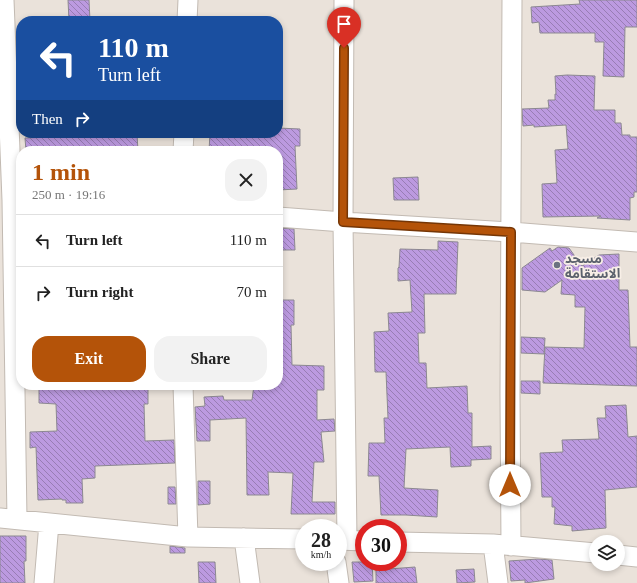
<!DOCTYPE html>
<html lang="en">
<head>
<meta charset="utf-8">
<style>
  :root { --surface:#fff; --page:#f2f2f2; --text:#222; --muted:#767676; --line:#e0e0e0; --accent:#b45309 }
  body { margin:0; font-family:"Times New Roman","Noto Sans Arabic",serif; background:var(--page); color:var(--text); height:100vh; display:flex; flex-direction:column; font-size:15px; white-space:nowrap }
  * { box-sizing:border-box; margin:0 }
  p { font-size:13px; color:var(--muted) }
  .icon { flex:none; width:22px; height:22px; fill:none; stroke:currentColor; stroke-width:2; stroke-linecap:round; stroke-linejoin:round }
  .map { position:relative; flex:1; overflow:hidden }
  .panel { position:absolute; left:16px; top:146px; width:267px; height:244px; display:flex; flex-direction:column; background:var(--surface); border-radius:16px; box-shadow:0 2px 6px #0003 }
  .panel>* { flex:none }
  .hud { position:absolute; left:16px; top:16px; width:267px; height:122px; border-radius:16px; box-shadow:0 2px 6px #0003; background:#1a4fa0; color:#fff; overflow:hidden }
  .fabs { position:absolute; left:589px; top:535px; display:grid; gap:8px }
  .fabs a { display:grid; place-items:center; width:36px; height:36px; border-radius:50%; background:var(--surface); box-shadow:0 2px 6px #0003; font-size:20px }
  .speed { position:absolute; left:295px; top:519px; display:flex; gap:8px; font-size:20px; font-weight:700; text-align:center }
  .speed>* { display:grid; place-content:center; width:52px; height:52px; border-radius:50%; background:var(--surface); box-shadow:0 2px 6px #0003; line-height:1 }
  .speed small { font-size:10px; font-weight:400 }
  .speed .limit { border:6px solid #d22; background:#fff; color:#111 }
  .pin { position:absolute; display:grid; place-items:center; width:34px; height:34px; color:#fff; margin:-41px -17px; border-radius:50% 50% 50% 0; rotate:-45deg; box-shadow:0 0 4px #0007 }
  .pin .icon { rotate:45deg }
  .me { position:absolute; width:44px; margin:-22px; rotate:0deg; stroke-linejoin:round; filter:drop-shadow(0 0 3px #0008) }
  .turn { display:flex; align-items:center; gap:14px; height:84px; padding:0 16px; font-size:18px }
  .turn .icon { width:52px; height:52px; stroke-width:2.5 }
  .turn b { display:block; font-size:28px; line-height:34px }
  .then { display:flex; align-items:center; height:38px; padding:0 16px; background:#0003; gap:8px; font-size:15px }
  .round { display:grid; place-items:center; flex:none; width:42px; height:42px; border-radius:16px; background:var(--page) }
  .headline { display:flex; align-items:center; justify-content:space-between; height:68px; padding:0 16px }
  h1 { font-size:24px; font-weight:600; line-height:30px; color:var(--accent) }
  .cta { display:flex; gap:8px; margin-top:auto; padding:8px 16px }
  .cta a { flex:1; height:46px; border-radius:16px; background:var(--accent); color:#fff; font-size:16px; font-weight:600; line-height:46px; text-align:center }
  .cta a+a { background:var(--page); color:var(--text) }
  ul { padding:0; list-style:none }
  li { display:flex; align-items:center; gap:12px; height:52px; padding:0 16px; border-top:1px solid var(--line) }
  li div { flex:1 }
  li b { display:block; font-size:15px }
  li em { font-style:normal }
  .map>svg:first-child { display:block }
  .building { fill:url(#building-back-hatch); stroke:#8c8891 }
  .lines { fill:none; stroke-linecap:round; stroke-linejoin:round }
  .minor-casing { stroke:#c2bab2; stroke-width:21 }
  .minor { stroke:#fff; stroke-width:19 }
  .route-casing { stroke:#753606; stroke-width:10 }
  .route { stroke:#b45309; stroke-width:7 }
  .worship-dot { fill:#6b7280; stroke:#f8efe7; stroke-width:1.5 }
  .labels { text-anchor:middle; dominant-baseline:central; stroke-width:3.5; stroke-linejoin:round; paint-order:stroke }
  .worship-label { font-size:13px; font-weight:bold; fill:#5b616d; stroke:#f8efe7; text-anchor:start }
</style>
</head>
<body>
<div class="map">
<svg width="637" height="583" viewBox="0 0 637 583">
  <defs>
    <pattern id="building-back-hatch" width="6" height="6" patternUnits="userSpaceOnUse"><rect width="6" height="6" fill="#bc9ae0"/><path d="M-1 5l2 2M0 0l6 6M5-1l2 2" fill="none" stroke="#987db4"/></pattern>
  </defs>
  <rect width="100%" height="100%" fill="#eae2da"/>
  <path class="building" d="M 68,0 L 89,0 L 90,21 L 69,21 Z
    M 579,0 L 637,0 L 637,27 L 625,27 L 624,77 L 603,76 L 604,42 L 595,42 L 595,33 L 540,33 L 539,22 L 532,23 L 531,7 L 580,4 Z
    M 567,75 L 595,76 L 594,110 L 615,110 L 615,123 L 621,123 L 622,135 L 630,135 L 630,137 L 637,137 L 637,192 L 634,192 L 634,197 L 630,198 L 630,220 L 597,218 L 601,216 L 543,217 L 542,184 L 557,183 L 555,150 L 568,149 L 566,125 L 534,127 L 534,125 L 523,126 L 522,109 L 549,108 L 548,100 L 555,100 L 555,94 L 556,94 L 555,76 Z
    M 278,128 L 300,129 L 300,146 L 295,146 L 297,189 L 278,190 L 278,151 L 209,151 L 210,133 L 278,133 Z
    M 52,133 L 103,133 L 103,137 L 137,134 L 138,151 L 26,151 L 25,138 L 53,137 Z
    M 418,177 L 419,200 L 394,200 L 393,178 Z
    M 278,228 L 294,229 L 295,250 L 278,250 Z
    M 438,241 L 458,242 L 456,294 L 424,294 L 425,333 L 418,333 L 419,363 L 426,363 L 427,388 L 467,386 L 468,413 L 472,413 L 472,447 L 491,446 L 491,459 L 471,460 L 471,466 L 451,467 L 450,447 L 406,449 L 404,488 L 438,490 L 437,517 L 406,515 L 381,515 L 379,476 L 368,476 L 369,443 L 385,443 L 384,418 L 388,418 L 386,372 L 375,372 L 374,332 L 389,331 L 388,313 L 412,312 L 410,280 L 398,281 L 398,268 L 399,267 L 400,249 L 438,250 Z
    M 558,247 L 569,248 L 582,266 L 599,255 L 619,254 L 619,290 L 628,290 L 630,347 L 637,347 L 637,386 L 543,383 L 545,347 L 584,348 L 585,307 L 575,307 L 575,295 L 561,294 L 562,280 L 545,292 L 522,290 L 522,268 L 550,248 L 552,251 Z
    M 278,300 L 294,300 L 294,325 L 291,325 L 292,365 L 324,366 L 324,390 L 317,390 L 317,420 L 334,419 L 335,431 L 321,432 L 324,462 L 314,462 L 312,502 L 335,502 L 335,514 L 291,514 L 293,473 L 268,472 L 269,495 L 247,495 L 246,418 L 210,420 L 210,441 L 197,441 L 195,407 L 205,406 L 204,397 L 223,396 L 224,400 L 252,400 L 254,385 L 278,385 Z
    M 521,337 L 545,338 L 544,354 L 521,353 Z
    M 521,381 L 540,381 L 540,394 L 521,393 Z
    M 39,385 L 84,385 L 84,387 L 148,385 L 148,404 L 144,404 L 145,441 L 174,440 L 175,463 L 95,466 L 95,478 L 82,479 L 83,503 L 66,503 L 66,500 L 62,500 L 62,499 L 38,500 L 36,447 L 30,448 L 30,432 L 57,431 L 56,404 L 39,403 Z
    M 626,405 L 628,437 L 637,436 L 637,487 L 605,490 L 606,528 L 572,531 L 572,526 L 554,524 L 555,507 L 552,507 L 552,497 L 542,497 L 540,453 L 563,452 L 562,440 L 599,439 L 597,418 L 606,418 L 605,406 Z
    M 198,481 L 210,481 L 210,504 L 198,505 Z
    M 168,487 L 175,487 L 176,504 L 168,504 Z
    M 0,536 L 26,536 L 26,561 L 24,561 L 25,583 L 0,583 Z
    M 170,546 L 185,548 L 185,553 L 170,553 Z
    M 538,559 L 552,560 L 554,579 L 525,583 L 525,580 L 511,581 L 509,561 Z
    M 198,562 L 215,562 L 216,583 L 199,583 Z
    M 352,562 L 372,562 L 373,581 L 354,582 Z
    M 415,567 L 417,583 L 376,583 L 376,570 Z
    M 474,569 L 475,582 L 457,583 L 456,570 Z"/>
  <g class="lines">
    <defs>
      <path id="minor" d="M 4,0 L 12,200 L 17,519
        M 344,0 L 343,222 L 347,540
        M 187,21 L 188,0
        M 183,151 L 184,133
        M 278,217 L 343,222 L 511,232 L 637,242
        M 183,385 L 188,537
        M 0,518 L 188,537 L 304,539
        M 244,538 L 250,583
        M 338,540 L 364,541
        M 398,542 L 493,544 L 596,553
        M 493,544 L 498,583
        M 511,546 L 510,394 L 512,0
        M 618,555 L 637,557
        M 336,562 L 339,583
        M 44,583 L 49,523"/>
    </defs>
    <use href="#minor" class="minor-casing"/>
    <use href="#minor" class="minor"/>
  </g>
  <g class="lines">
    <defs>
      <path id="route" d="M 344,48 L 343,222 L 511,232 L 510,485"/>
    </defs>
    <use href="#route" class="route-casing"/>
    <use href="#route" class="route"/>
  </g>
  <circle class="worship-dot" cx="557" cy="265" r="4"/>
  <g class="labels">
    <g class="worship-label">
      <text x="565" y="258">مسجد<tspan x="565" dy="15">الاستقامة</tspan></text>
    </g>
  </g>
</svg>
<div class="fabs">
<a><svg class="icon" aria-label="layers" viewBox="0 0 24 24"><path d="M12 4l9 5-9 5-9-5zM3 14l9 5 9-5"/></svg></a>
</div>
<div class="speed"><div>28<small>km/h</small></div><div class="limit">30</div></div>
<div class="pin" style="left:344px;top:48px;background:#d93025"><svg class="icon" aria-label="arrive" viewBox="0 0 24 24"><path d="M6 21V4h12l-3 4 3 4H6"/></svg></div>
<svg class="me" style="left:510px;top:485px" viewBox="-20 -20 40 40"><circle r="19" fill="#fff"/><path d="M0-13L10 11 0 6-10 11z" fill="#b45309"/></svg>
<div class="hud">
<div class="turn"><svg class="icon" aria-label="left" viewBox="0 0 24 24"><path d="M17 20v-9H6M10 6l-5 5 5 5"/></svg><div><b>110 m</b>Turn left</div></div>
<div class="then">Then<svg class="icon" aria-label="right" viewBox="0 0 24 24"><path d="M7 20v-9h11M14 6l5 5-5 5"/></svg></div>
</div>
<section class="panel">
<div class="headline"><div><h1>1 min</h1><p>250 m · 19:16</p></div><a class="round"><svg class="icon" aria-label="close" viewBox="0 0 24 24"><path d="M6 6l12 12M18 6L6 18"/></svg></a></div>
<ul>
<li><svg class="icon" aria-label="left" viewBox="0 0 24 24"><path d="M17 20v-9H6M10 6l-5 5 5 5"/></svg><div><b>Turn left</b></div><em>110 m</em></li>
<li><svg class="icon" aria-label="right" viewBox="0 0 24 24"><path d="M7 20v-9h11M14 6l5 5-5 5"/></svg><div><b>Turn right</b></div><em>70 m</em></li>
</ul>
<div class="cta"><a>Exit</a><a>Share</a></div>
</section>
</div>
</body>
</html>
